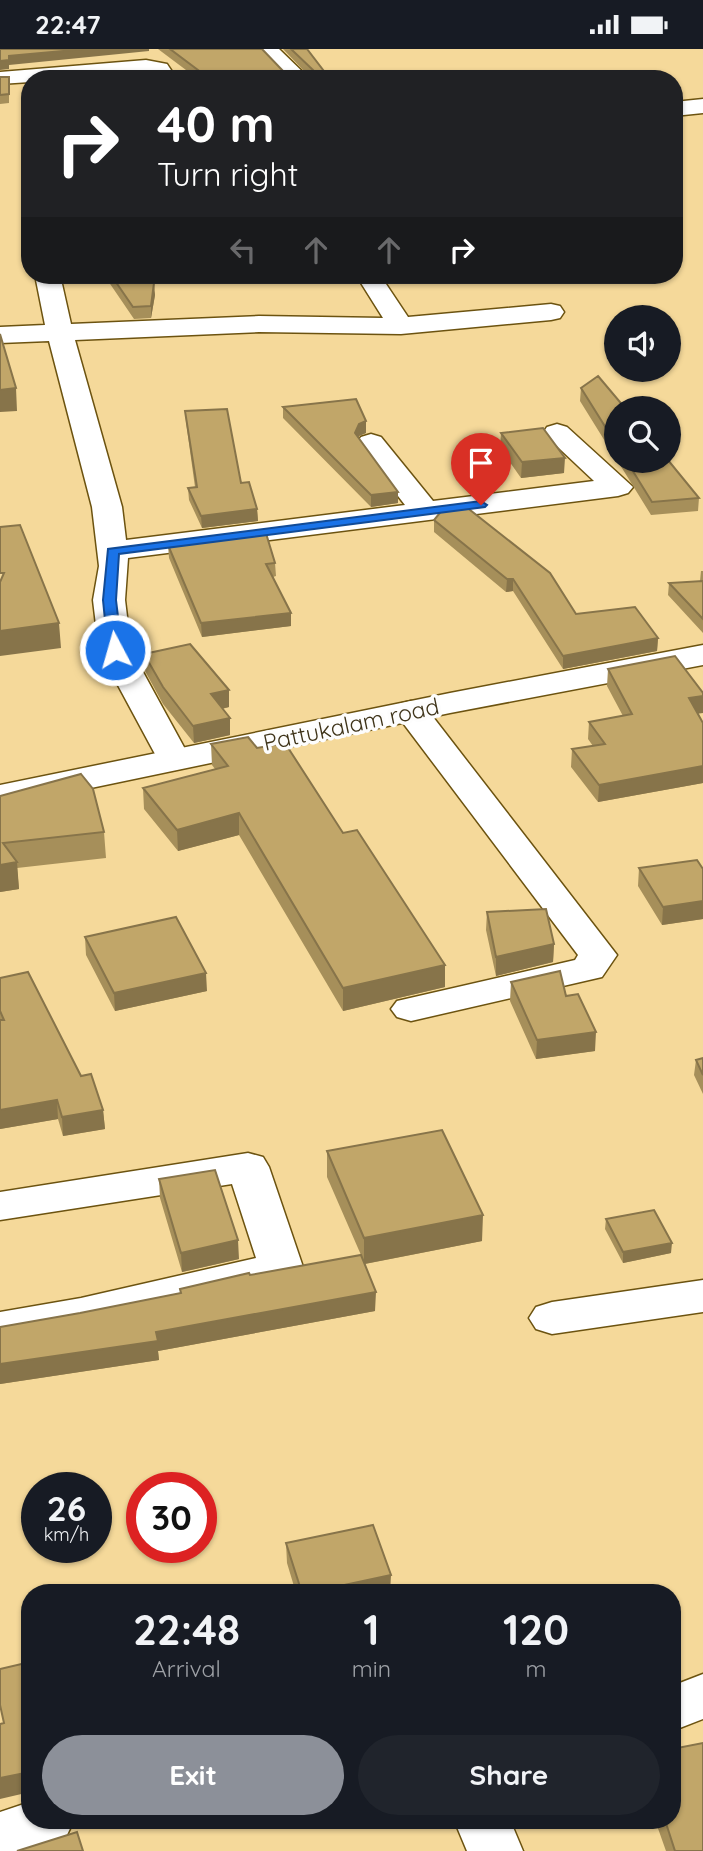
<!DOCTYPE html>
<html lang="en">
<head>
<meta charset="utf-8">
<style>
  :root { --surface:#171b24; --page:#20242c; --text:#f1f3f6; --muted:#9ea1a6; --accent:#8c9099 }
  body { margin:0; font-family:Quicksand,sans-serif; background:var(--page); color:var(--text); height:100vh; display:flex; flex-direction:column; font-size:26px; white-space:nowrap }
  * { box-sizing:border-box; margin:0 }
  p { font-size:23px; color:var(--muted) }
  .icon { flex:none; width:38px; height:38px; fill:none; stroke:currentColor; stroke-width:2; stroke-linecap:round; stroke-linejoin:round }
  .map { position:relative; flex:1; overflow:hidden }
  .sheet { position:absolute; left:21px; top:1535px; width:660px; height:245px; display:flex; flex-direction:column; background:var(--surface); border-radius:28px; box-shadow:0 2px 5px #0004 }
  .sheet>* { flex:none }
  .hud { position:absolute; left:21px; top:21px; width:662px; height:214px; border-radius:28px; box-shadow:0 2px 5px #0004; background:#202124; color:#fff; overflow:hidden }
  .tools { position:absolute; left:604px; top:256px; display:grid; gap:14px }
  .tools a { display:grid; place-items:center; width:77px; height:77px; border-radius:50%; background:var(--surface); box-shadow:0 2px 5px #0004; font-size:35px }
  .speed { position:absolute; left:21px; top:1423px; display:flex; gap:14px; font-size:35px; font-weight:700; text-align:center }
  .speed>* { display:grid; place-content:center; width:91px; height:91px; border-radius:50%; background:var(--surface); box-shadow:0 2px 5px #0004; line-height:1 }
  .speed small { font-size:18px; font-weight:400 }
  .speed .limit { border:10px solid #d22; background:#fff; color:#111 }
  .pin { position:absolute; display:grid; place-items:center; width:60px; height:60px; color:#fff; margin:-72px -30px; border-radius:50% 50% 50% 0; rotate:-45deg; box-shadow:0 0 7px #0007 }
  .pin .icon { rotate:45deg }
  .me { position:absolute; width:77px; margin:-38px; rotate:354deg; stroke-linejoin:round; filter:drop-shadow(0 0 5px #0008) }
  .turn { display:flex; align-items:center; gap:24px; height:147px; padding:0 21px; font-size:32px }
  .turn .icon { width:91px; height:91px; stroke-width:2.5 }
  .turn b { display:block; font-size:49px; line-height:60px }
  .lanes { display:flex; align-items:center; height:66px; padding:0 21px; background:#0003; justify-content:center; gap:35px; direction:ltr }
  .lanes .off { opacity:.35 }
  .eta { display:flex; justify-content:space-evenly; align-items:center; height:119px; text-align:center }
  .eta b { font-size:42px; font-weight:700; line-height:49px }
  .primary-button { display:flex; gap:14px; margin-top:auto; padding:14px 21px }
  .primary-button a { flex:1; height:80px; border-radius:42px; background:var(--accent); color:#fff; font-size:28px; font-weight:700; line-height:80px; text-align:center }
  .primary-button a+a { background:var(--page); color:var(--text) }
  .status { display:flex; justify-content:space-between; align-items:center; height:49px; padding:0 35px; background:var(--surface); direction:ltr }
  .status svg { height:19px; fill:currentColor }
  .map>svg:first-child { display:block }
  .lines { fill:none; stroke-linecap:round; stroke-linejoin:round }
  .minor-casing { stroke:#6c5310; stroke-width:3 }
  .major-casing { stroke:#6c5310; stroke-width:3 }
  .minor { fill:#fff; fill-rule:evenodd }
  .major { fill:#fff; fill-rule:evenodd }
  .wall { fill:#a68f5a }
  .shaded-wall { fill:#87744a }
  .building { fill:#c1a669; stroke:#87744a; stroke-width:2 }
  .route { fill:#1a73e8; stroke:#114b97; stroke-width:2 }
  .labels { text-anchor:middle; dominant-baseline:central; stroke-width:7; stroke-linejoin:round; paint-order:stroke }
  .street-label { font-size:23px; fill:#3e3319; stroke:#fdfdfd }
</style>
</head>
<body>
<div class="status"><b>22:47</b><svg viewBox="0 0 49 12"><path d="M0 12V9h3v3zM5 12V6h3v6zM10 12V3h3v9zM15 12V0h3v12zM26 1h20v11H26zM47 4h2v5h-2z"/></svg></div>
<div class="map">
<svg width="703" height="1802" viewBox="0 0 703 1802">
  <rect width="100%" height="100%" fill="#f5d99a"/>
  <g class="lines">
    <defs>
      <path id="minor" d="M 257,0 L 279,0 L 310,30 L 286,30 Z
        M 146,11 L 167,15 L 177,30 L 155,30 L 146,23 L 30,30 L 30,33 L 0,35 L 0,23 Z
        M 703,50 L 703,64 L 674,67 L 674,53 Z
        M 35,226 L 60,226 L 71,275 L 259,267 L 383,269 L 356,226 L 380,226 L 408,268 L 551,255 L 560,257 L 564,263 L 560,269 L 551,271 L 401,285 L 259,283 L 75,291 L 122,458 L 126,491 L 405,456 L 357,394 L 361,388 L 371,385 L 381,388 L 433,452 L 594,432 L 543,384 L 547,378 L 557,375 L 567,378 L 633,438 L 628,444 L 618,447 L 128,509 L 125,551 L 131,601 L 191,711 L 186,718 L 174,721 L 162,718 L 99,601 L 93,551 L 99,517 L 92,458 L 49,292 L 0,294 L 0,278 L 45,276 Z
        M 411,652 L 423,655 L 617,906 L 602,928 L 411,972 L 397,968 L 391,960 L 397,952 L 575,911 L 578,906 L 394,662 L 399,655 Z
        M 248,1104 L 263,1108 L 269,1118 L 303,1218 L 297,1229 L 81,1281 L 0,1295 L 0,1263 L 81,1249 L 256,1209 L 232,1135 L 0,1171 L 0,1143 Z
        M 703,1231 L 703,1263 L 552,1285 L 536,1280 L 529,1269 L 536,1258 L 552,1253 Z
        M 703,1625 L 703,1670 L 672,1682 L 672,1637 Z
        M 30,1753 L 30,1771 L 74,1771 L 66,1788 L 25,1802 L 0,1802 L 0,1763 Z
        M 454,1771 L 510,1771 L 523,1802 L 467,1802 Z"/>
      <path id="major" d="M 703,596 L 703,616 L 450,664 L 0,758 L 0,736 L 450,644 Z"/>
    </defs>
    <use href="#minor" class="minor-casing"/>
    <use href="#major" class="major-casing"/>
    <use href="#minor" class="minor"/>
    <use href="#major" class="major"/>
  </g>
  <path class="wall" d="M 158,0 L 262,0 L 284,23 L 306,24 L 283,0 L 307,0 L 330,30 L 198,30 Z
    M 0,28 L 9,28 L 9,54 L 0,55 Z
    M 104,226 L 150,226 L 155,246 L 151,269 L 134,270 Z
    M 581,339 L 616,359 L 616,410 L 580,352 Z
    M 283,358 L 366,384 L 359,387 L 358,388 L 398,443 L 398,454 L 371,458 L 283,369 Z
    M 185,362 L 241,434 L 257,460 L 258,472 L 202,479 L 189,451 L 188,439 L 195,438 L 186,373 Z
    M 501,384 L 564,424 L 521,429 L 500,399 Z
    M 617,411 L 668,411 L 699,449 L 698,462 L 651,466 Z
    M 434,471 L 576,565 L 658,589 L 657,602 L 563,620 L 513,542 L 506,543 L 434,483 Z
    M 168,496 L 275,514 L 276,527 L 273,528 L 291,564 L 291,577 L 202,588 L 169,509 Z
    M 701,522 L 703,522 L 703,584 L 668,546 L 669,534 L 700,532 Z
    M 144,605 L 229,658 L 222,660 L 230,669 L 230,686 L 194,694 L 163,655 L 145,622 Z
    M 608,620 L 703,644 L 703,664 L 698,664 L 703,674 L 703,734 L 598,753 L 571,718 L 572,700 L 593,697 L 588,690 L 589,673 L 623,667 L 607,637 Z
    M 211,695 L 257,699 L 343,784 L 445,916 L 445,938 L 343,962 L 239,786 L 178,802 L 144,760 L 143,739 L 215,720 L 212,716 Z
    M 0,747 L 104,783 L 106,809 L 17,819 L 19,840 L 0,843 Z
    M 639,819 L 703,820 L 703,870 L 662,876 L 638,837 Z
    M 487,863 L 554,895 L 553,913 L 496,927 L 486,881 Z
    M 85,888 L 207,942 L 115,962 L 86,906 Z
    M 0,929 L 81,1027 L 103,1061 L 105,1080 L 63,1087 L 58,1070 L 0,1080 Z
    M 511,933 L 566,947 L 595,1002 L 536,1010 L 510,952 Z
    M 703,1009 L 703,1045 L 694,1026 L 696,1011 Z
    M 327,1102 L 482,1192 L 365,1215 L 375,1262 L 158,1302 L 159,1311 L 0,1335 L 0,1278 L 80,1264 L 180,1245 L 180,1240 L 361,1206 L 327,1128 Z
    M 159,1130 L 239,1210 L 182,1223 L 160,1149 Z
    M 606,1170 L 671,1204 L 623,1214 L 605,1180 Z
    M 286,1494 L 390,1544 L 296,1544 L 287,1514 Z
    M 655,1771 L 672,1771 L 703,1802 L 666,1802 Z"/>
  <path class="shaded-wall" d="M 85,0 L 149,0 L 149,2 L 9,16 L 9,7 Z
    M 9,11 L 9,20 L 0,21 L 0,12 Z
    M 154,234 L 155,246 L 151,269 L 151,257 Z
    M 16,339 L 17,362 L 0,363 L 0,341 Z
    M 366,372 L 366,384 L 359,387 L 355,396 L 355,384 L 359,375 Z
    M 565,409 L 564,424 L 521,429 L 522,413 Z
    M 398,443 L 398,454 L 371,458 L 371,446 Z
    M 257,460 L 258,472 L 202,479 L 201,467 Z
    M 507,530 L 513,530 L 513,542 L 506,543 Z
    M 291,564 L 291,577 L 202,588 L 201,574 Z
    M 59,574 L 61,599 L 0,607 L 0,582 Z
    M 658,589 L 657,602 L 563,620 L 563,607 Z
    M 229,641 L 229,658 L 211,662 L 211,645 Z
    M 703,647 L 703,664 L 688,666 L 689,649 Z
    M 230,669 L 230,686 L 194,694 L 193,677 Z
    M 703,717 L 703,734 L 598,753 L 599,736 Z
    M 239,764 L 239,786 L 178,802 L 177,781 Z
    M 17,813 L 19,840 L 0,843 L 0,816 Z
    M 703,852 L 703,870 L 662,876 L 663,858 Z
    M 554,895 L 553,913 L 496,927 L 496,908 Z
    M 445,916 L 445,938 L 343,962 L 343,939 Z
    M 206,924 L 207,942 L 115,962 L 114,944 Z
    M 596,983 L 595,1002 L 536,1010 L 537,991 Z
    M 57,1051 L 58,1070 L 0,1080 L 0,1061 Z
    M 103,1061 L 105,1080 L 63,1087 L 62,1068 Z
    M 483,1166 L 482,1192 L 364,1215 L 364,1189 Z
    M 238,1191 L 239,1210 L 182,1223 L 181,1204 Z
    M 672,1194 L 671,1204 L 623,1214 L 623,1203 Z
    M 376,1243 L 375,1262 L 158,1302 L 159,1311 L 0,1335 L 0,1315 L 156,1283 Z
    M 391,1526 L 390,1544 L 307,1544 Z
    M 30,1723 L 30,1743 L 0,1750 L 0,1729 Z"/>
  <path class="building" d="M 0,0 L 85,0 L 9,7 L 9,11 L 0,12 Z
    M 170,0 L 262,0 L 284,23 L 310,24 L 313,21 L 291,0 L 307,0 L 330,30 L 210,30 Z
    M 0,28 L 9,28 L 9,45 L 0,46 Z
    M 111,226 L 150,226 L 154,234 L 151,257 L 133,258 Z
    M 0,285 L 16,339 L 0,341 Z
    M 598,327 L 625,359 L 616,359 L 616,395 L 581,339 Z
    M 356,350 L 366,372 L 359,375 L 355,384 L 398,443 L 371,446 L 283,358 Z
    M 227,360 L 241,434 L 249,433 L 257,460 L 201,467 L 188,439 L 197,438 L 185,362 Z
    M 543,379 L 565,409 L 522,413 L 501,384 Z
    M 626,411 L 668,411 L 699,449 L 652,453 Z
    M 465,457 L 550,524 L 576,565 L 635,558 L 658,589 L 563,607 L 513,530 L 507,530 L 434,471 L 443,460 Z
    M 20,476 L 59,574 L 0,582 L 0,533 L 4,524 L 0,524 L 0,478 Z
    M 265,481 L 275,514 L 266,515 L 291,564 L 201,574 L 168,496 Z
    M 703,532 L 703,570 L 669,534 Z
    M 190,595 L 229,641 L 211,645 L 230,669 L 193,677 L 163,638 L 144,605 Z
    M 675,607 L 703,644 L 703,647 L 689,649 L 703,674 L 703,717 L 599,736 L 572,700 L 605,695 L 589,673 L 632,665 L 608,620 Z
    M 248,688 L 257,699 L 285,694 L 343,784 L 357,781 L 445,916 L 343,939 L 239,764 L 177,781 L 143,739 L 228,717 L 211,695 Z
    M 81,725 L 93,740 L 104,783 L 3,794 L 17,813 L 0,816 L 0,747 Z
    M 697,811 L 703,820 L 703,852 L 663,858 L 639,819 Z
    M 546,860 L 554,895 L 496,908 L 487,863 Z
    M 176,868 L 206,924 L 114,944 L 85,888 Z
    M 560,922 L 566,947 L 578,945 L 596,983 L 537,991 L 511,933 Z
    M 28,923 L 81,1027 L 91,1025 L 103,1061 L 62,1068 L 57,1051 L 0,1061 L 0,971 L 4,971 L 0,962 L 0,929 Z
    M 703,1009 L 703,1026 L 696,1011 Z
    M 442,1081 L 483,1166 L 364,1189 L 327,1102 Z
    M 215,1121 L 238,1191 L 181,1204 L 159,1130 Z
    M 654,1161 L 672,1194 L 623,1203 L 606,1170 Z
    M 361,1206 L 376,1243 L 156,1283 L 158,1292 L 0,1315 L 0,1278 L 80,1264 L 181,1244 L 180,1240 L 249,1224 L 250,1226 Z
    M 373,1476 L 391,1526 L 307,1544 L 302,1544 L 286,1494 Z
    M 30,1613 L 30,1723 L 0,1729 L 0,1675 L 4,1674 L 0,1656 L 0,1620 Z
    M 703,1694 L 703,1802 L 675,1802 L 665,1771 L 672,1771 L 672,1700 Z
    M 77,1783 L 83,1802 L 17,1802 Z"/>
  <path class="route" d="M 481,452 L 487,456 L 485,458 L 119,505 L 116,551 L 122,601 L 115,605 L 108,601 L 103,551 L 108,500 Z"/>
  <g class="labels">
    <g class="street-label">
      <text transform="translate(351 675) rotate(-12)">Pattukalam road</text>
    </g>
  </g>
</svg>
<div class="tools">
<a><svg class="icon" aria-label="sound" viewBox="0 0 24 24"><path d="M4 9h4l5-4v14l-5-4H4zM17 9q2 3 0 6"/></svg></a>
<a><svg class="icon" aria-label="search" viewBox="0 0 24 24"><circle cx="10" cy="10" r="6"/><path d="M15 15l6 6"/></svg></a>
</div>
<div class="speed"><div>26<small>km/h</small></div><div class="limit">30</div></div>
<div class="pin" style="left:481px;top:456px;background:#d93025"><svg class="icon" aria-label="arrive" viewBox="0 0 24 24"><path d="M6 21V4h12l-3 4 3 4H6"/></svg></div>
<svg class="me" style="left:115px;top:601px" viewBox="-20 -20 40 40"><circle r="17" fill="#1a73e8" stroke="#fff" stroke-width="3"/><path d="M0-11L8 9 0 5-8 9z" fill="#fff"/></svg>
<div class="hud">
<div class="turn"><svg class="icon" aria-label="right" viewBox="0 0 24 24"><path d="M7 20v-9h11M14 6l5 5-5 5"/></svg><div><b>40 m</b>Turn right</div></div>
<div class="lanes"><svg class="icon off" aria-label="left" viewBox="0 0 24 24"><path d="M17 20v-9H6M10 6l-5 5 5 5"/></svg><svg class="icon off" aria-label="ahead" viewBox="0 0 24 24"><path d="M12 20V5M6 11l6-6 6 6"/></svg><svg class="icon off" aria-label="ahead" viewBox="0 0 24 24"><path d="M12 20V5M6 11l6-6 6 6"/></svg><svg class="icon" aria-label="right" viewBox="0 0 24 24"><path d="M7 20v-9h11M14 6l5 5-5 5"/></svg></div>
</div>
<section class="sheet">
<div class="eta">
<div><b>22:48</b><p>Arrival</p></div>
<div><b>1</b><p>min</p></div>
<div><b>120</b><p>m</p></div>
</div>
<div class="primary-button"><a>Exit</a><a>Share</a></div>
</section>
</div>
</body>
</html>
